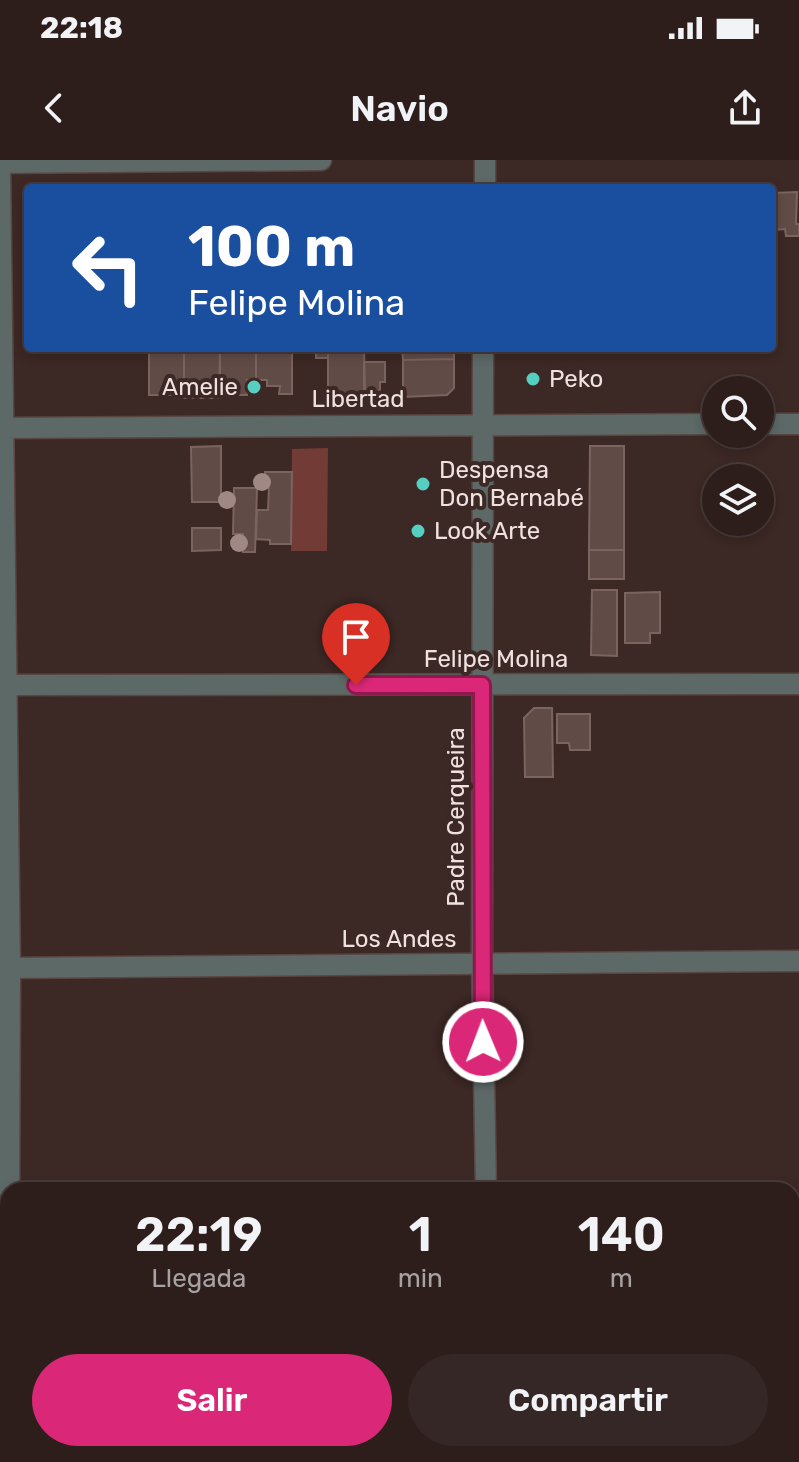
<!DOCTYPE html>
<html lang="es">
<head>
<meta charset="utf-8">
<style>
  :root { --surface:#2d1e1c; --page:#352725; --text:#f1f3f6; --muted:#a7a2a3; --line:#483c3b; --accent:#db2777 }
  body { margin:0; font-family:Rubik,sans-serif; background:var(--page); color:var(--text); height:100vh; display:flex; flex-direction:column; font-size:30px; white-space:nowrap }
  * { box-sizing:border-box; margin:0 }
  p { font-size:26px; color:var(--muted) }
  .icon { flex:none; width:44px; height:44px; fill:none; stroke:currentColor; stroke-width:2; stroke-linecap:round; stroke-linejoin:round }
  .map { position:relative; flex:1; overflow:hidden }
  .sheet { position:absolute; left:0px; top:1022px; width:800px; height:280px; display:flex; flex-direction:column; background:var(--surface); border-radius:24px 24px 0 0; box-shadow:0 4px 12px #0003,0 0 0 2px var(--line) }
  .sheet>* { flex:none }
  .hud { position:absolute; left:24px; top:24px; width:752px; height:168px; border-radius:8px; box-shadow:0 4px 12px #0003,0 0 0 2px var(--line); background:#1a4fa0; color:#fff; overflow:hidden }
  .controls { position:absolute; left:702px; top:216px; display:grid; gap:16px }
  .controls a { display:grid; place-items:center; width:72px; height:72px; border-radius:50%; background:var(--surface); box-shadow:0 4px 12px #0003,0 0 0 2px var(--line); font-size:40px }
  .pin { position:absolute; display:grid; place-items:center; width:68px; height:68px; color:#fff; margin:-82px -34px; border-radius:50% 50% 50% 0; rotate:-45deg; box-shadow:0 0 8px #0007 }
  .pin .icon { rotate:45deg }
  .me { position:absolute; width:88px; margin:-44px; rotate:359deg; stroke-linejoin:round; filter:drop-shadow(0 0 6px #0008) }
  .turn { display:flex; align-items:center; gap:28px; height:168px; padding:0 32px; font-size:36px }
  .turn .icon { width:104px; height:104px; stroke-width:2.5 }
  .turn b { display:block; font-size:56px; line-height:68px }
  .eta { display:flex; justify-content:space-evenly; align-items:center; height:136px; text-align:center }
  .eta b { font-size:48px; font-weight:600; line-height:56px }
  .button { display:flex; gap:16px; margin-top:auto; padding:16px 32px }
  .button a { flex:1; height:92px; border-radius:48px; background:var(--accent); color:#fff; font-size:32px; font-weight:600; line-height:92px; text-align:center }
  .button a+a { background:var(--page); color:var(--text) }
  .status { display:flex; justify-content:space-between; align-items:center; height:56px; padding:0 40px; background:var(--surface); direction:ltr }
  .status svg { height:22px; fill:currentColor }
  header { display:flex; justify-content:space-between; align-items:center; height:104px; padding:0 32px; background:var(--surface); font-size:36px; font-weight:600 }
  .map>svg:first-child { display:block }
  .green { fill:#733b35 }
  .building { fill:#614b47; stroke:#7b6360; stroke-width:2 }
  .lines { fill:none; stroke-linecap:round; stroke-linejoin:round }
  .minor-casing { stroke:#594643; stroke-width:23 }
  .tertiary-casing { stroke:#594643; stroke-width:23 }
  .minor { stroke:#5d6967; stroke-width:20 }
  .tertiary { stroke:#5d6967; stroke-width:20 }
  .tree { fill:#a08884 }
  .route-casing { stroke:#8e194d; stroke-width:20 }
  .route { stroke:#db2777; stroke-width:14 }
  .poi-dot { fill:#57cec2; stroke:#3c2825; stroke-width:3 }
  .labels { text-anchor:middle; dominant-baseline:central; stroke-width:8; stroke-linejoin:round; paint-order:stroke }
  .poi-label { font-size:24px; fill:#efe1df; stroke:#3c2825; text-anchor:start }
  .street-label { font-size:24px; fill:#efe1df; stroke:#3c2825 }
</style>
</head>
<body>
<div class="status"><b>22:18</b><svg viewBox="0 0 49 12"><path d="M0 12V9h3v3zM5 12V6h3v6zM10 12V3h3v9zM15 12V0h3v12zM26 1h20v11H26zM47 4h2v5h-2z"/></svg></div>
<header><svg class="icon" aria-label="back" viewBox="0 0 24 24"><path d="M15 5l-7 7 7 7"/></svg>Navio<svg class="icon" aria-label="share" viewBox="0 0 24 24"><path d="M12 15V3M7 8l5-5 5 5M5 13v7h14v-7"/></svg></header>
<div class="map">
<svg width="799" height="1302" viewBox="0 0 799 1302">
  <rect width="100%" height="100%" fill="#3c2825"/>
  <path class="green" d="M 328,288 L 327,391 L 291,391 L 292,289 Z"/>
  <path class="building" d="M 797,32 L 796,64 L 799,64 L 799,76 L 786,76 L 785,69 L 774,70 L 773,33 Z
    M 149,188 L 184,188 L 184,238 L 175,238 L 175,235 L 149,235 Z
    M 184,188 L 220,188 L 219,238 L 184,238 Z
    M 220,188 L 256,188 L 256,220 L 247,220 L 247,235 L 220,235 Z
    M 256,188 L 292,188 L 292,234 L 279,234 L 280,226 L 267,226 L 267,220 L 256,220 Z
    M 316,188 L 328,188 L 328,198 L 316,198 Z
    M 328,188 L 364,188 L 365,233 L 328,233 Z
    M 402,188 L 454,188 L 454,199 L 403,200 Z
    M 454,199 L 454,228 L 447,235 L 403,237 L 403,200 Z
    M 364,202 L 385,202 L 385,222 L 380,222 L 380,237 L 364,238 Z
    M 221,286 L 221,342 L 192,342 L 191,287 Z
    M 590,286 L 624,286 L 624,390 L 589,390 Z
    M 265,312 L 292,312 L 291,384 L 270,384 L 270,380 L 256,379 L 257,350 L 268,350 L 269,326 L 264,326 Z
    M 234,328 L 257,328 L 255,392 L 243,392 L 243,374 L 233,374 Z
    M 192,368 L 221,368 L 221,390 L 192,391 Z
    M 589,390 L 624,390 L 624,419 L 589,419 Z
    M 592,430 L 617,430 L 617,496 L 591,495 Z
    M 660,432 L 660,473 L 650,473 L 650,483 L 625,483 L 625,433 Z
    M 534,548 L 552,548 L 553,617 L 525,617 L 524,558 Z
    M 557,554 L 590,554 L 590,590 L 570,590 L 569,583 L 557,583 Z"/>
  <g class="lines">
    <defs>
      <path id="minor" d="M 0,3 L 321,0
        M 0,7 L 10,808 L 8,1302
        M 760,264 L 799,264
        M 0,268 L 716,264
        M 0,525 L 799,524
        M 0,806 L 10,808 L 799,801
        M 792,1074 L 799,1074"/>
      <path id="tertiary" d="M 485,28 L 485,0
        M 483,188 L 482,804 L 486,1030
        M 488,1294 L 488,1302"/>
    </defs>
    <use href="#minor" class="minor-casing"/>
    <use href="#tertiary" class="tertiary-casing"/>
    <use href="#minor" class="minor"/>
    <use href="#tertiary" class="tertiary"/>
  </g>
  <g class="tree">
    <circle cx="262" cy="322" r="9"/>
    <circle cx="227" cy="340" r="9"/>
    <circle cx="239" cy="383" r="9"/>
  </g>
  <g class="lines">
    <defs>
      <path id="route" d="M 356,525 L 482,525 L 483,882"/>
    </defs>
    <use href="#route" class="route-casing"/>
    <use href="#route" class="route"/>
  </g>
  <g class="poi-dot">
    <circle cx="533" cy="219" r="8"/>
    <circle cx="254" cy="227" r="8"/>
    <circle cx="423" cy="324" r="8"/>
    <circle cx="418" cy="371" r="8"/>
  </g>
  <g class="labels">
    <g class="poi-label">
      <text x="549" y="219">Peko</text>
      <text x="238" y="227" text-anchor="end">Amelie</text>
      <text x="439" y="310">Despensa<tspan x="439" dy="28">Don Bernabé</tspan></text>
      <text x="434" y="371">Look Arte</text>
    </g>
    <g class="street-label">
      <text x="358" y="239">Libertad</text>
      <text x="496" y="499">Felipe Molina</text>
      <text transform="translate(456 657) rotate(-90)">Padre Cerqueira</text>
      <text x="399" y="779">Los Andes</text>
    </g>
  </g>
</svg>
<div class="controls">
<a><svg class="icon" aria-label="search" viewBox="0 0 24 24"><circle cx="10" cy="10" r="6"/><path d="M15 15l6 6"/></svg></a>
<a><svg class="icon" aria-label="layers" viewBox="0 0 24 24"><path d="M12 4l9 5-9 5-9-5zM3 14l9 5 9-5"/></svg></a>
</div>
<div class="pin" style="left:356px;top:525px;background:#d93025"><svg class="icon" aria-label="arrive" viewBox="0 0 24 24"><path d="M6 21V4h12l-3 4 3 4H6"/></svg></div>
<svg class="me" style="left:483px;top:882px" viewBox="-20 -20 40 40"><circle r="17" fill="#db2777" stroke="#fff" stroke-width="3"/><path d="M0-11L8 9 0 5-8 9z" fill="#fff"/></svg>
<div class="hud">
<div class="turn"><svg class="icon" aria-label="left" viewBox="0 0 24 24"><path d="M17 20v-9H6M10 6l-5 5 5 5"/></svg><div><b>100 m</b>Felipe Molina</div></div>
</div>
<section class="sheet">
<div class="eta">
<div><b>22:19</b><p>Llegada</p></div>
<div><b>1</b><p>min</p></div>
<div><b>140</b><p>m</p></div>
</div>
<div class="button"><a>Salir</a><a>Compartir</a></div>
</section>
</div>
</body>
</html>
